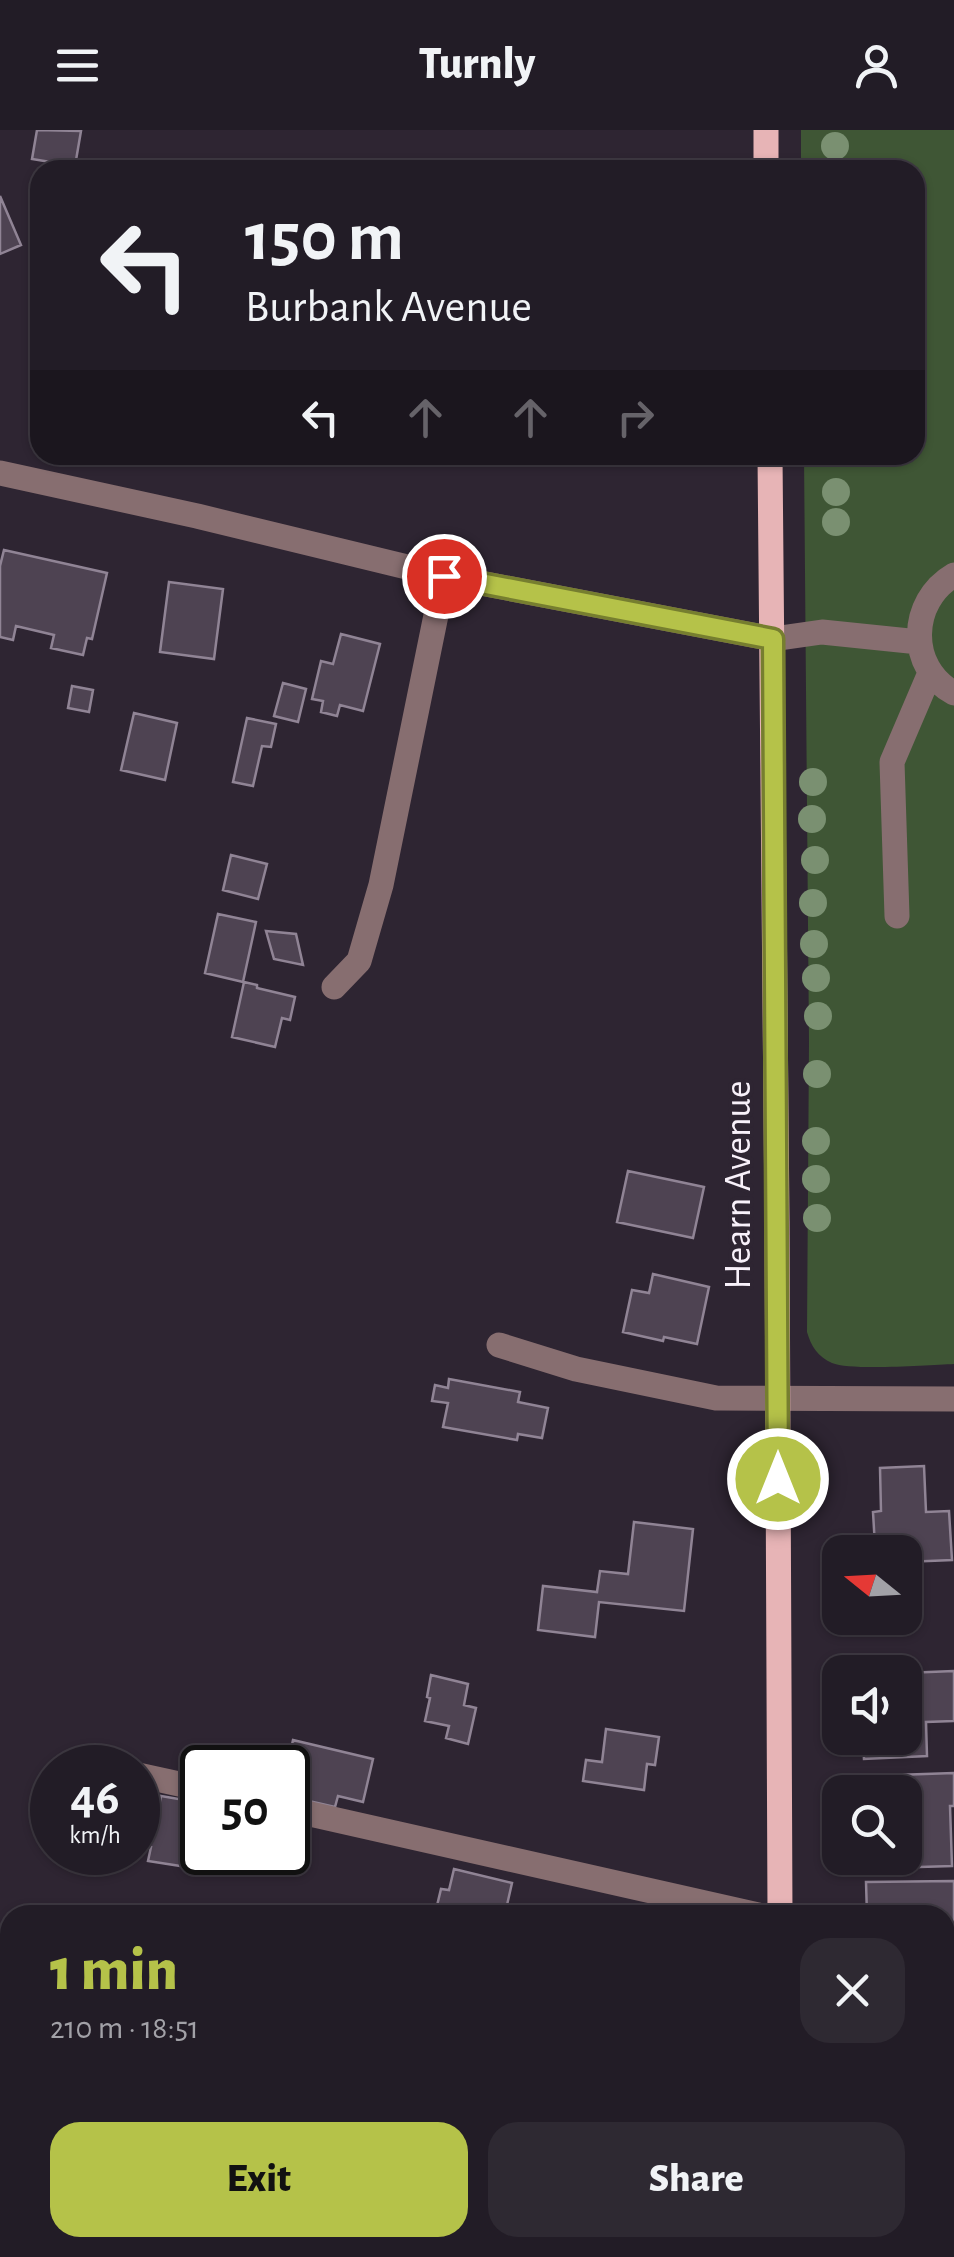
<!DOCTYPE html>
<html lang="en">
<head>
<meta charset="utf-8">
<style>
  :root { --surface:#221c26; --page:#2e2932; --text:#f1f3f6; --muted:#a2a1a7; --line:#3f3a43; --accent:#b5c249 }
  body { margin:0; font-family:"Alegreya Sans",sans-serif; background:var(--page); color:var(--text); height:100vh; display:flex; flex-direction:column; font-size:38px; white-space:nowrap }
  * { box-sizing:border-box; margin:0 }
  p { font-size:32px; color:var(--muted) }
  .icon { flex:none; width:55px; height:55px; fill:none; stroke:currentColor; stroke-width:2; stroke-linecap:round; stroke-linejoin:round }
  .map { position:relative; flex:1; overflow:hidden }
  .drawer { position:absolute; left:0px; top:1775px; width:955px; height:352px; display:flex; flex-direction:column; background:var(--surface); border-radius:30px 30px 0 0; box-shadow:0 2px 8px #0004,0 0 0 2px var(--line) }
  .drawer>* { flex:none }
  .guide { position:absolute; left:30px; top:30px; width:895px; height:305px; border-radius:30px; box-shadow:0 2px 8px #0004,0 0 0 2px var(--line); background:#221c26; color:var(--text); overflow:hidden }
  .needle { width:65px; rotate:288deg }
  .tools { position:absolute; left:822px; top:1405px; display:grid; gap:20px }
  .tools a { display:grid; place-items:center; width:100px; height:100px; border-radius:20px; background:var(--surface); box-shadow:0 2px 8px #0004,0 0 0 2px var(--line); font-size:50px }
  .speed { position:absolute; left:30px; top:1615px; display:flex; gap:20px; font-size:50px; font-weight:700; text-align:center }
  .speed>* { display:grid; place-content:center; width:130px; height:130px; border-radius:50%; background:var(--surface); box-shadow:0 2px 8px #0004,0 0 0 2px var(--line); line-height:1 }
  .speed small { font-size:25px; font-weight:400 }
  .speed .limit { border:5px solid #111; border-radius:15px; background:#fff; color:#111 }
  .pin { position:absolute; display:grid; place-items:center; width:85px; height:85px; color:#fff; margin:-42px; border:5px solid #fff; border-radius:50%; box-shadow:0 2px 10px #0007 }
  .me { position:absolute; width:110px; margin:-55px; rotate:0deg; stroke-linejoin:round; filter:drop-shadow(0 0 8px #0008) }
  .turn { display:flex; align-items:center; gap:35px; height:210px; padding:0 50px; font-size:45px }
  .turn .icon { width:130px; height:130px; stroke-width:2.5 }
  .turn b { display:block; font-size:70px; line-height:85px }
  .lanes { display:flex; align-items:center; height:95px; padding:0 50px; background:#0003; justify-content:center; gap:50px; direction:ltr }
  .lanes .off { opacity:.35 }
  .round { display:grid; place-items:center; flex:none; width:105px; height:105px; border-radius:30px; background:var(--page) }
  .overview { display:flex; align-items:center; justify-content:space-between; height:170px; padding:0 50px }
  h1 { font-size:60px; font-weight:800; line-height:75px; color:var(--accent) }
  .cta { display:flex; gap:20px; margin-top:auto; padding:20px 50px }
  .cta a { flex:1; height:115px; border-radius:30px; background:var(--accent); color:#111; font-size:40px; font-weight:800; line-height:115px; text-align:center }
  .cta a+a { background:var(--page); color:var(--text) }
  header { display:flex; justify-content:space-between; align-items:center; height:130px; padding:0 50px; background:var(--surface); font-size:45px; font-weight:800 }
  .map>svg:first-child { display:block }
  .green { fill:#3f5635 }
  .building { fill:#4e4352; stroke:#908495; stroke-width:2.5 }
  .lines { fill:none; stroke-linecap:round; stroke-linejoin:round }
  .minor { stroke:#876e70; stroke-width:25 }
  .major { stroke:#e7b4b6; stroke-width:25 }
  .tree { fill:#7a9071 }
  .route-casing { stroke:#767e2f; stroke-width:25 }
  .route { stroke:#b5c249; stroke-width:18 }
  .labels { text-anchor:middle; dominant-baseline:central; stroke-width:8; stroke-linejoin:round; paint-order:stroke }
  .street-label { font-size:38px; fill:#f8f1fa; stroke:#2e2532 }
</style>
</head>
<body>
<header><svg class="icon" aria-label="menu" viewBox="0 0 24 24"><path d="M4 6h16M4 12h16M4 18h16"/></svg>Turnly<svg class="icon" aria-label="person" viewBox="0 0 24 24"><circle cx="12" cy="8" r="4"/><path d="M4 21q1-7 8-7t8 7"/></svg></header>
<div class="map">
<svg width="954" height="2127" viewBox="0 0 954 2127">
  <rect width="100%" height="100%" fill="#2e2532"/>
  <path class="green" d="M 801,0 L 954,0 L 954,1234 C 929,1235 851,1241 832,1233 C 818,1227 811,1216 807,1202 L 809,912 L 804,325 L 915,325 L 915,40 L 801,40 Z"/>
  <path class="building" d="M 37,0 L 81,1 L 75,36 L 32,29 Z
    M 0,66 L 21,115 L 0,124 Z
    M 4,420 L 107,443 L 92,509 L 87,508 L 83,525 L 51,518 L 54,505 L 16,496 L 13,510 L 0,507 L 0,436 Z
    M 169,452 L 223,459 L 214,529 L 160,522 Z
    M 341,504 L 380,514 L 363,581 L 340,575 L 337,586 L 321,582 L 323,571 L 312,569 L 321,531 L 333,534 Z
    M 283,553 L 306,559 L 298,592 L 274,586 Z
    M 72,556 L 93,560 L 89,582 L 68,578 Z
    M 134,583 L 177,593 L 165,650 L 121,640 Z
    M 247,588 L 276,594 L 271,617 L 262,616 L 253,656 L 233,652 Z
    M 231,725 L 267,734 L 258,769 L 223,760 Z
    M 218,784 L 256,792 L 243,852 L 205,843 Z
    M 266,801 L 296,804 L 303,835 L 274,829 Z
    M 244,852 L 257,855 L 257,858 L 295,867 L 290,890 L 282,888 L 275,917 L 232,907 Z
    M 628,1041 L 704,1057 L 693,1108 L 617,1092 Z
    M 653,1144 L 709,1157 L 697,1214 L 664,1207 L 663,1211 L 623,1202 L 632,1160 L 649,1163 Z
    M 449,1249 L 520,1262 L 518,1272 L 548,1278 L 542,1308 L 518,1304 L 517,1310 L 443,1297 L 448,1273 L 432,1271 L 435,1255 L 448,1258 Z
    M 924,1336 L 926,1382 L 949,1381 L 952,1430 L 905,1432 L 905,1422 L 884,1422 L 884,1415 L 875,1416 L 873,1382 L 881,1381 L 880,1338 Z
    M 634,1392 L 693,1399 L 684,1481 L 599,1472 L 595,1507 L 538,1500 L 543,1456 L 597,1462 L 600,1441 L 628,1444 Z
    M 954,1541 L 954,1591 L 926,1592 L 927,1626 L 864,1629 L 863,1608 L 905,1608 L 905,1543 Z
    M 431,1545 L 468,1554 L 464,1575 L 476,1578 L 468,1614 L 446,1608 L 449,1596 L 425,1591 L 430,1568 L 427,1567 Z
    M 606,1599 L 659,1607 L 655,1635 L 647,1634 L 644,1660 L 583,1651 L 586,1630 L 602,1632 Z
    M 293,1610 L 373,1629 L 363,1672 L 338,1666 L 335,1677 L 300,1669 L 302,1658 L 298,1657 L 301,1642 L 287,1638 Z
    M 954,1643 L 954,1676 L 950,1676 L 952,1736 L 887,1738 L 887,1728 L 905,1728 L 905,1662 L 897,1662 L 896,1645 Z
    M 161,1666 L 202,1673 L 202,1722 L 223,1722 L 221,1733 L 189,1727 L 187,1737 L 148,1731 L 151,1717 L 140,1715 L 145,1680 L 158,1682 Z
    M 454,1739 L 512,1753 L 507,1775 L 523,1779 L 521,1785 L 435,1784 L 441,1759 L 449,1760 Z
    M 954,1751 L 954,1838 L 945,1838 L 945,1785 L 867,1785 L 866,1752 Z
    M 945,1956 L 954,1956 L 954,2033 L 945,2033 Z
    M 0,1979 L 4,1981 L 3,1983 L 10,1985 L 10,2054 L 0,2051 Z
    M 945,2053 L 954,2053 L 954,2127 L 857,2127 L 857,2118 L 945,2118 Z
    M 0,2091 L 4,2091 L 3,2096 L 10,2098 L 10,2118 L 62,2118 L 61,2127 L 0,2127 Z
    M 165,2118 L 200,2118 L 219,2122 L 220,2126 L 225,2127 L 162,2127 Z
    M 463,2118 L 631,2118 L 629,2127 L 466,2127 L 467,2124 L 462,2123 Z"/>
  <g class="lines">
    <path class="minor" d="M 0,343 L 197,386 L 444,446 L 773,509 L 822,502 L 919,512
      M 954,445 C 909,471 907,538 954,563
      M 897,786 L 892,632 L 930,543
      M 334,857 L 359,831 L 381,755 L 444,446
      M 499,1215 L 576,1239 L 716,1268 L 954,1269
      M 138,1645 L 202,1659
      M 288,1679 L 758,1785
      M 0,1927 L 10,1929
      M 120,2127 L 122,2118
      M 404,2127 L 406,2118
      M 662,2127 L 664,2118"/>
    <path class="major" d="M 766,0 L 766,40
      M 770,325 L 777,1091 L 780,1785
      M 782,2118 L 782,2127"/>
  </g>
  <g class="tree">
    <circle cx="835" cy="16" r="14"/>
    <circle cx="836" cy="362" r="14"/>
    <circle cx="836" cy="392" r="14"/>
    <circle cx="813" cy="652" r="14"/>
    <circle cx="812" cy="689" r="14"/>
    <circle cx="815" cy="730" r="14"/>
    <circle cx="813" cy="773" r="14"/>
    <circle cx="814" cy="814" r="14"/>
    <circle cx="816" cy="848" r="14"/>
    <circle cx="818" cy="886" r="14"/>
    <circle cx="817" cy="944" r="14"/>
    <circle cx="816" cy="1011" r="14"/>
    <circle cx="816" cy="1049" r="14"/>
    <circle cx="817" cy="1088" r="14"/>
  </g>
  <g class="lines">
    <defs>
      <path id="route" d="M 444,446 L 773,509 L 778,1349"/>
    </defs>
    <use href="#route" class="route-casing"/>
    <use href="#route" class="route"/>
  </g>
  <g class="labels">
    <g class="street-label">
      <text transform="translate(739 1055) rotate(-90)">Hearn Avenue</text>
    </g>
  </g>
</svg>
<div class="tools">
<a><svg class="needle" viewBox="-14 -14 28 28"><path d="M0-13l5 13h-10z" fill="#e53935"/><path d="M0 13l5-13h-10z" fill="#a2a1a7"/></svg></a>
<a><svg class="icon" aria-label="sound" viewBox="0 0 24 24"><path d="M4 9h4l5-4v14l-5-4H4zM17 9q2 3 0 6"/></svg></a>
<a><svg class="icon" aria-label="search" viewBox="0 0 24 24"><circle cx="10" cy="10" r="6"/><path d="M15 15l6 6"/></svg></a>
</div>
<div class="speed"><div>46<small>km/h</small></div><div class="limit">50</div></div>
<div class="pin" style="left:444px;top:446px;background:#d93025"><svg class="icon" aria-label="arrive" viewBox="0 0 24 24"><path d="M6 21V4h12l-3 4 3 4H6"/></svg></div>
<svg class="me" style="left:778px;top:1349px" viewBox="-20 -20 40 40"><circle r="17" fill="#b5c249" stroke="#fff" stroke-width="3"/><path d="M0-11L8 9 0 5-8 9z" fill="#fff"/></svg>
<div class="guide">
<div class="turn"><svg class="icon" aria-label="left" viewBox="0 0 24 24"><path d="M17 20v-9H6M10 6l-5 5 5 5"/></svg><div><b>150 m</b>Burbank Avenue</div></div>
<div class="lanes"><svg class="icon" aria-label="left" viewBox="0 0 24 24"><path d="M17 20v-9H6M10 6l-5 5 5 5"/></svg><svg class="icon off" aria-label="ahead" viewBox="0 0 24 24"><path d="M12 20V5M6 11l6-6 6 6"/></svg><svg class="icon off" aria-label="ahead" viewBox="0 0 24 24"><path d="M12 20V5M6 11l6-6 6 6"/></svg><svg class="icon off" aria-label="right" viewBox="0 0 24 24"><path d="M7 20v-9h11M14 6l5 5-5 5"/></svg></div>
</div>
<section class="drawer">
<div class="overview"><div><h1>1 min</h1><p>210 m · 18:51</p></div><a class="round"><svg class="icon" aria-label="close" viewBox="0 0 24 24"><path d="M6 6l12 12M18 6L6 18"/></svg></a></div>
<div class="cta"><a>Exit</a><a>Share</a></div>
</section>
</div>
</body>
</html>
